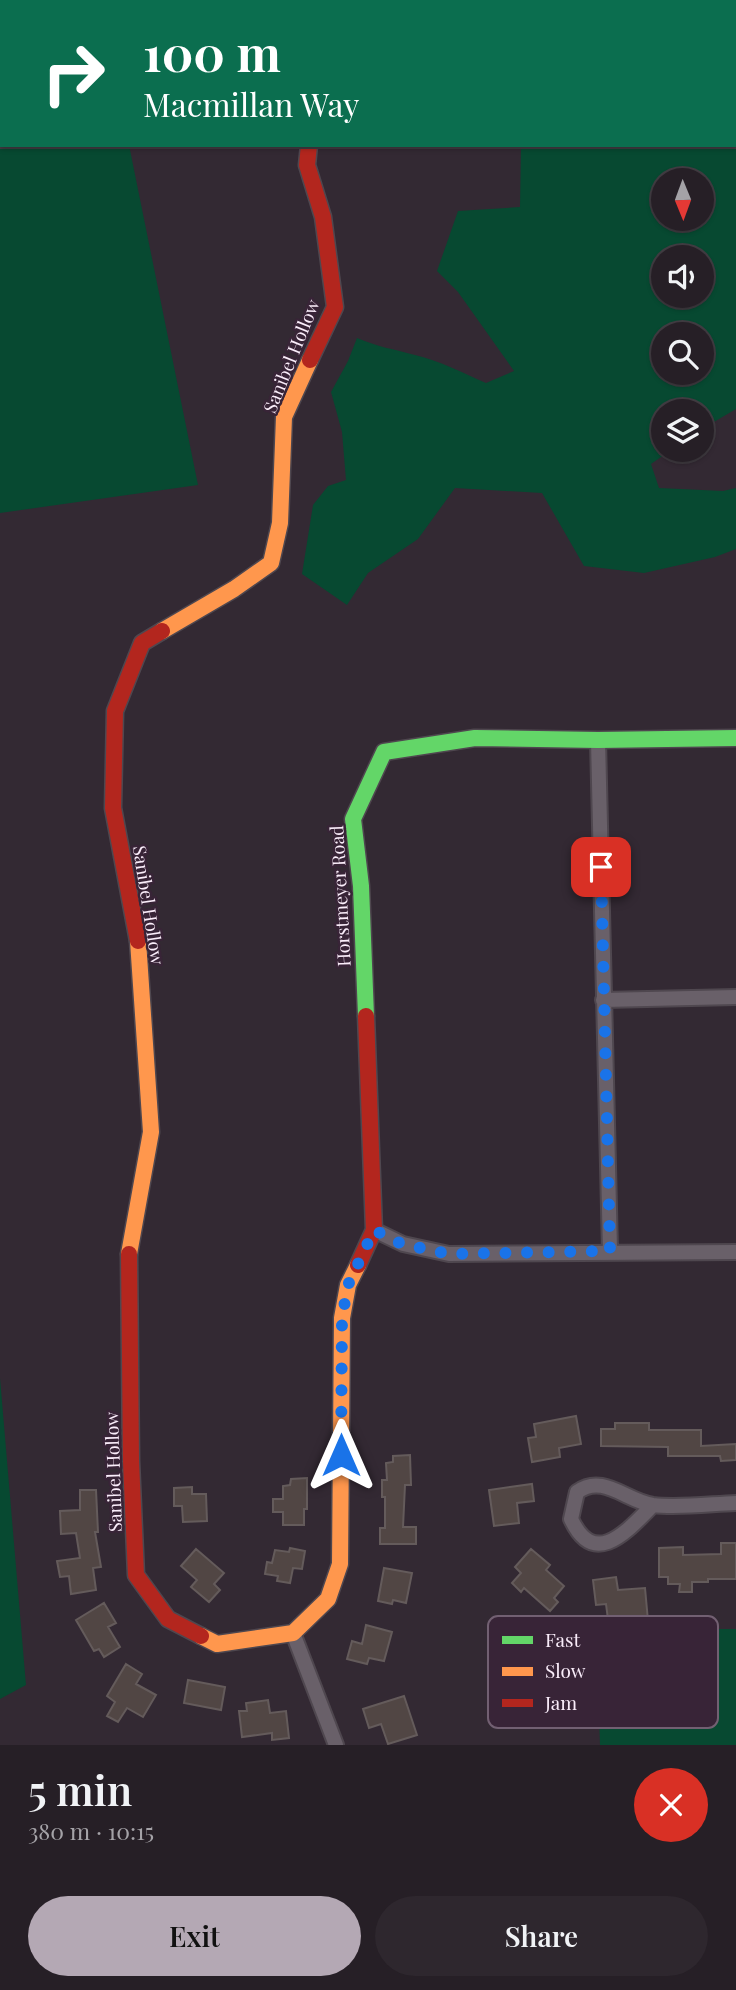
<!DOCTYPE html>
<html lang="en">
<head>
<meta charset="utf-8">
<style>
  :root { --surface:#261f26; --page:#2e272e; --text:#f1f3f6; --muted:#a4a2a7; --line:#423d43; --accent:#b4a8b4 }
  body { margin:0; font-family:"Playfair Display",serif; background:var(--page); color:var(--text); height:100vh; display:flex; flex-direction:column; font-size:26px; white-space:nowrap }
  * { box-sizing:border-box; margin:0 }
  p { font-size:23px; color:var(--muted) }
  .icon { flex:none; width:38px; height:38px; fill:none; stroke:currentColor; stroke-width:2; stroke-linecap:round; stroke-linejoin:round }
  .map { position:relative; height:1745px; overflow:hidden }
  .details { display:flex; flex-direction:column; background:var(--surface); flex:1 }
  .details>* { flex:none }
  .guide { position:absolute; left:0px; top:0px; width:737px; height:147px; box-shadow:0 2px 5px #0004,0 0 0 2px var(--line); background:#0b6e4f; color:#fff; overflow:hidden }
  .needle { width:46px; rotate:179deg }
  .buttons { position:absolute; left:651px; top:168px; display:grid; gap:14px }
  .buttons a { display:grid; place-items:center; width:63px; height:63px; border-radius:50%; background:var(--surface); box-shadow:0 2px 5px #0004,0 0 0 2px var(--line); font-size:35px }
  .pin { position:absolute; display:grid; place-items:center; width:60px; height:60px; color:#fff; margin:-30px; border-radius:14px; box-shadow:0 4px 10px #0006 }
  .me { position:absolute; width:77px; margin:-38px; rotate:0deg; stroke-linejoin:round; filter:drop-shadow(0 0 5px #0008) }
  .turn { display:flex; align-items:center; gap:24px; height:147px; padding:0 28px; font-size:32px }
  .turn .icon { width:91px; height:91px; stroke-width:2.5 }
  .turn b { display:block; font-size:49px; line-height:60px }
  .round { display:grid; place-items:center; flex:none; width:74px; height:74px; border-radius:37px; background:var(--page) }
  .headline { display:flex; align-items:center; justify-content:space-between; height:119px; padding:0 28px }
  h1 { font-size:42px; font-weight:600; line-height:52px }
  .cta { display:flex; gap:14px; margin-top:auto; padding:14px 28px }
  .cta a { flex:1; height:80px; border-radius:42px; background:var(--accent); color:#111; font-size:28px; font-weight:600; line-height:80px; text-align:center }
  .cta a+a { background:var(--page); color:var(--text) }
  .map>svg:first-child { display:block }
  .green { fill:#074931; fill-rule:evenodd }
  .building { fill:#514644; stroke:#645b5b; stroke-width:2 }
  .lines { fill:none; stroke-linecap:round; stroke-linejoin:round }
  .street-casing { stroke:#4f474f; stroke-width:18 }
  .fast-casing { stroke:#4f474f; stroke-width:19 }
  .slow-casing { stroke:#4f474f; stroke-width:19 }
  .jam-casing { stroke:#4f474f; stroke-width:19 }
  .street { stroke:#696069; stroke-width:14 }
  .fast { stroke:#63d668; stroke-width:16 }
  .slow { stroke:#ff974d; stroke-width:16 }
  .jam { stroke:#b3261e; stroke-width:16 }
  .route { stroke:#1a73e8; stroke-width:12; stroke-dasharray:0 21.6 }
  .labels { text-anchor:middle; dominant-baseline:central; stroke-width:5; stroke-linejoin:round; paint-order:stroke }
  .street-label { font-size:18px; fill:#faedfa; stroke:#382437 }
  .key { fill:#382437; stroke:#726072; stroke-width:2 }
  .key-label { font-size:19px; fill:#faedfa }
</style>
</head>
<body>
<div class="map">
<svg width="736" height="1745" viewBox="0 0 736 1745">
  <rect width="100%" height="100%" fill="#332933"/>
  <path class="green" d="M 0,0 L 52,2 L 2,2 L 2,145 L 129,145 L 198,485 L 0,513 Z
    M 480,0 L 736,0 L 736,409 L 702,429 L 702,411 L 663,411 L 663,450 L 671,450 L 651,464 L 659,488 L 723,491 L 736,488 L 736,549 L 715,557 L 644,573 L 584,566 L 542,493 L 455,488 L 418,539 L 368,573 L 347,605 L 302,574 L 313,505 L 328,486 L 346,480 L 342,432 L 331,392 L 348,361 L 357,338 C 378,347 393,349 415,355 C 440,361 463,373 486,383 L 514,371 L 458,292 L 437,271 L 458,211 L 520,207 L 521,145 L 735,145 L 735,2 ZM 663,180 L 702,180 L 702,219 L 663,219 ZM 702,257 L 702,296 L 663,296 L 663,257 ZM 663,334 L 702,334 L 702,373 L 663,373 Z
    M 0,1378 L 26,1685 L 0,1699 Z
    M 658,1629 L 736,1629 L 736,1745 L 600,1745 L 597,1654 L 659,1653 Z"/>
  <path class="building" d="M 576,1416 L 581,1444 L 559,1448 L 560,1457 L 532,1462 L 528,1438 L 536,1437 L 534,1424 Z
    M 615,1423 L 649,1423 L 649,1430 L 701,1430 L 701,1446 L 736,1444 L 736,1460 L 721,1461 L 720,1456 L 668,1456 L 668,1447 L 601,1446 L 601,1429 L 615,1429 Z
    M 410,1455 L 411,1485 L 405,1485 L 403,1527 L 416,1527 L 416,1544 L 380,1544 L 380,1528 L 385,1528 L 385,1497 L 382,1497 L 382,1480 L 387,1480 L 386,1463 L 393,1462 L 393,1456 Z
    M 307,1478 L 307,1509 L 304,1509 L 304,1525 L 283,1525 L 283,1512 L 273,1512 L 273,1499 L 283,1499 L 283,1486 L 290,1485 L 291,1479 Z
    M 532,1484 L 534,1501 L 517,1503 L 519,1523 L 494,1526 L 489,1490 Z
    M 192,1487 L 192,1494 L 206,1494 L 207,1521 L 183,1522 L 182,1506 L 174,1506 L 174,1488 Z
    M 80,1490 L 96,1490 L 98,1532 L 95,1532 L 101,1567 L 93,1568 L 96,1590 L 71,1594 L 69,1576 L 60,1577 L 57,1561 L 80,1558 L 76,1533 L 61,1534 L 60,1511 L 80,1510 Z
    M 721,1543 L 736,1543 L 736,1579 L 708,1579 L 708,1582 L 692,1582 L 692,1592 L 679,1592 L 680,1584 L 668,1584 L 668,1577 L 659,1577 L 659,1548 L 683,1547 L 683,1555 L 721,1554 Z
    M 290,1548 L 305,1551 L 302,1569 L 293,1568 L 290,1583 L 277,1581 L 278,1576 L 265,1574 L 267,1562 L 272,1563 L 275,1550 L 289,1552 Z
    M 196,1549 L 224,1573 L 214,1584 L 220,1590 L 209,1602 L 191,1587 L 197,1580 L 181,1566 Z
    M 531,1549 L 550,1565 L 546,1570 L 564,1586 L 554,1598 L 558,1602 L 550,1611 L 524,1588 L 521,1592 L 512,1583 L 521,1573 L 515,1567 Z
    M 384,1568 L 412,1573 L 406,1603 L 393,1600 L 392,1604 L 378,1601 Z
    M 616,1577 L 618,1590 L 645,1588 L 648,1621 L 609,1627 L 606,1604 L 596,1605 L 593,1580 Z
    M 104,1603 L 116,1623 L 108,1627 L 120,1647 L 104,1657 L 99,1649 L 94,1651 L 76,1620 Z
    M 366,1625 L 392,1632 L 384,1661 L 369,1658 L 367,1664 L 347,1659 L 352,1641 L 362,1644 Z
    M 126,1664 L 142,1674 L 136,1684 L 156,1695 L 143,1717 L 127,1708 L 118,1722 L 107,1716 L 115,1702 L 107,1696 Z
    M 188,1680 L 225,1687 L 221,1710 L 184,1703 Z
    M 404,1696 L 417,1735 L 388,1744 L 381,1724 L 369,1728 L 363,1709 Z
    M 268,1700 L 270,1713 L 286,1711 L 289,1738 L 272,1740 L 272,1733 L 242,1737 L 239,1711 L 247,1711 L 246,1703 Z"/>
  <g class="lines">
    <defs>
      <path id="street" d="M 250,0 L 255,2
        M 598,740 L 610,1251
        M 603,1000 L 736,997
        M 374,1230 L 403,1244 L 449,1254 L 736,1252
        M 653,1505 C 628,1530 595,1570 571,1519 L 577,1492 C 603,1473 626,1501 653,1505 C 678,1508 710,1504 736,1503
        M 293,1633 L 336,1745"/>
      <path id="fast" d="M 366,1016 L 361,886 L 353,819 L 384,752 L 475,738 L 598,740 L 736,738"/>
      <path id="slow" d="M 162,631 L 234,589 L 271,563 L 280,523 L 284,417 L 310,360
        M 129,1254 L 151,1132 L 138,941
        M 201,1636 L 217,1644 L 293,1633 L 328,1599 L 340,1564 L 342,1318 L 348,1285 L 358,1265"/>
      <path id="jam" d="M 309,145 L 307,165 L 323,217 L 335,307 L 310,360
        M 138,941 L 113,808 L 115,711 L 142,643 L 162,631
        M 129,1254 L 131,1461 L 136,1575 L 168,1619 L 201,1636
        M 358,1265 L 374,1230 L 366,1016"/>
    </defs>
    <use href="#street" class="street-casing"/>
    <use href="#fast" class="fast-casing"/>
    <use href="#slow" class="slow-casing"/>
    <use href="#jam" class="jam-casing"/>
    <use href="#street" class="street"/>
    <use href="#fast" class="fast"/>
    <use href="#slow" class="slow"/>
    <use href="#jam" class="jam"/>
  </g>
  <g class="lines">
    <path class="route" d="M 341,1455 L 342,1318 L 348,1285 L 374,1230 L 402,1244 L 449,1254 L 610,1251 L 601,867"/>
  </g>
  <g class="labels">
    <g class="street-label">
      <text transform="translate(291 356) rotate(-68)">Sanibel Hollow</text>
      <text transform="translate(340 896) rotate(-93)">Horstmeyer Road</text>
      <text transform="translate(149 905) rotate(81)">Sanibel Hollow</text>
      <text transform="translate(113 1472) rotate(-92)">Sanibel Hollow</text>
    </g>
  </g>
  <rect x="488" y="1616" width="230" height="112" rx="10" class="key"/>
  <rect x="502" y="1636" width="31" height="8" fill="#63d668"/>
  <rect x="502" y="1667" width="31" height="9" fill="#ff974d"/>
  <rect x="502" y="1699" width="31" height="8" fill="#b3261e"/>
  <g class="key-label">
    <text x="545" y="1647">Fast</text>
    <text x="545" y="1678">Slow</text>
    <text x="545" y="1710">Jam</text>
  </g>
</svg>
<div class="buttons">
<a><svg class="needle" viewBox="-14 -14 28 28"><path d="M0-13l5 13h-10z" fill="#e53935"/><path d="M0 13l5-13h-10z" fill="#a4a2a7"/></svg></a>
<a><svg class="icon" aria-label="sound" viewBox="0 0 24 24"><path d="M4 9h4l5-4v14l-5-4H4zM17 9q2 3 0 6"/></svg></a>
<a><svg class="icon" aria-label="search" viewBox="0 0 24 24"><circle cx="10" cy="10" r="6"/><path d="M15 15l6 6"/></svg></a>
<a><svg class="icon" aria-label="layers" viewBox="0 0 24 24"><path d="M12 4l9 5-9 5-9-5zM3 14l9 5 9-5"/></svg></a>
</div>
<div class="pin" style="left:601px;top:867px;background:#d93025"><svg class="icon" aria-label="arrive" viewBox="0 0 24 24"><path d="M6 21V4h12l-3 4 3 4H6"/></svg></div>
<svg class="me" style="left:341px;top:1455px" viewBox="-20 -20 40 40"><path d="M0-17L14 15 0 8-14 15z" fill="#1a73e8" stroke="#fff" stroke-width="4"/></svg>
<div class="guide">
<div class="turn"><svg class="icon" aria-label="right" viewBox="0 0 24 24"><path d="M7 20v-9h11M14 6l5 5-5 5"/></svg><div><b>100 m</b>Macmillan Way</div></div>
</div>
</div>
<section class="details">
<div class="headline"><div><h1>5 min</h1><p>380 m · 10:15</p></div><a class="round" style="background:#d93025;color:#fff"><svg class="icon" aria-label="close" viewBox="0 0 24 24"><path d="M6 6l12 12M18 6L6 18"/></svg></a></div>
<div class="cta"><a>Exit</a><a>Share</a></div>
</section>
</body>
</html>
